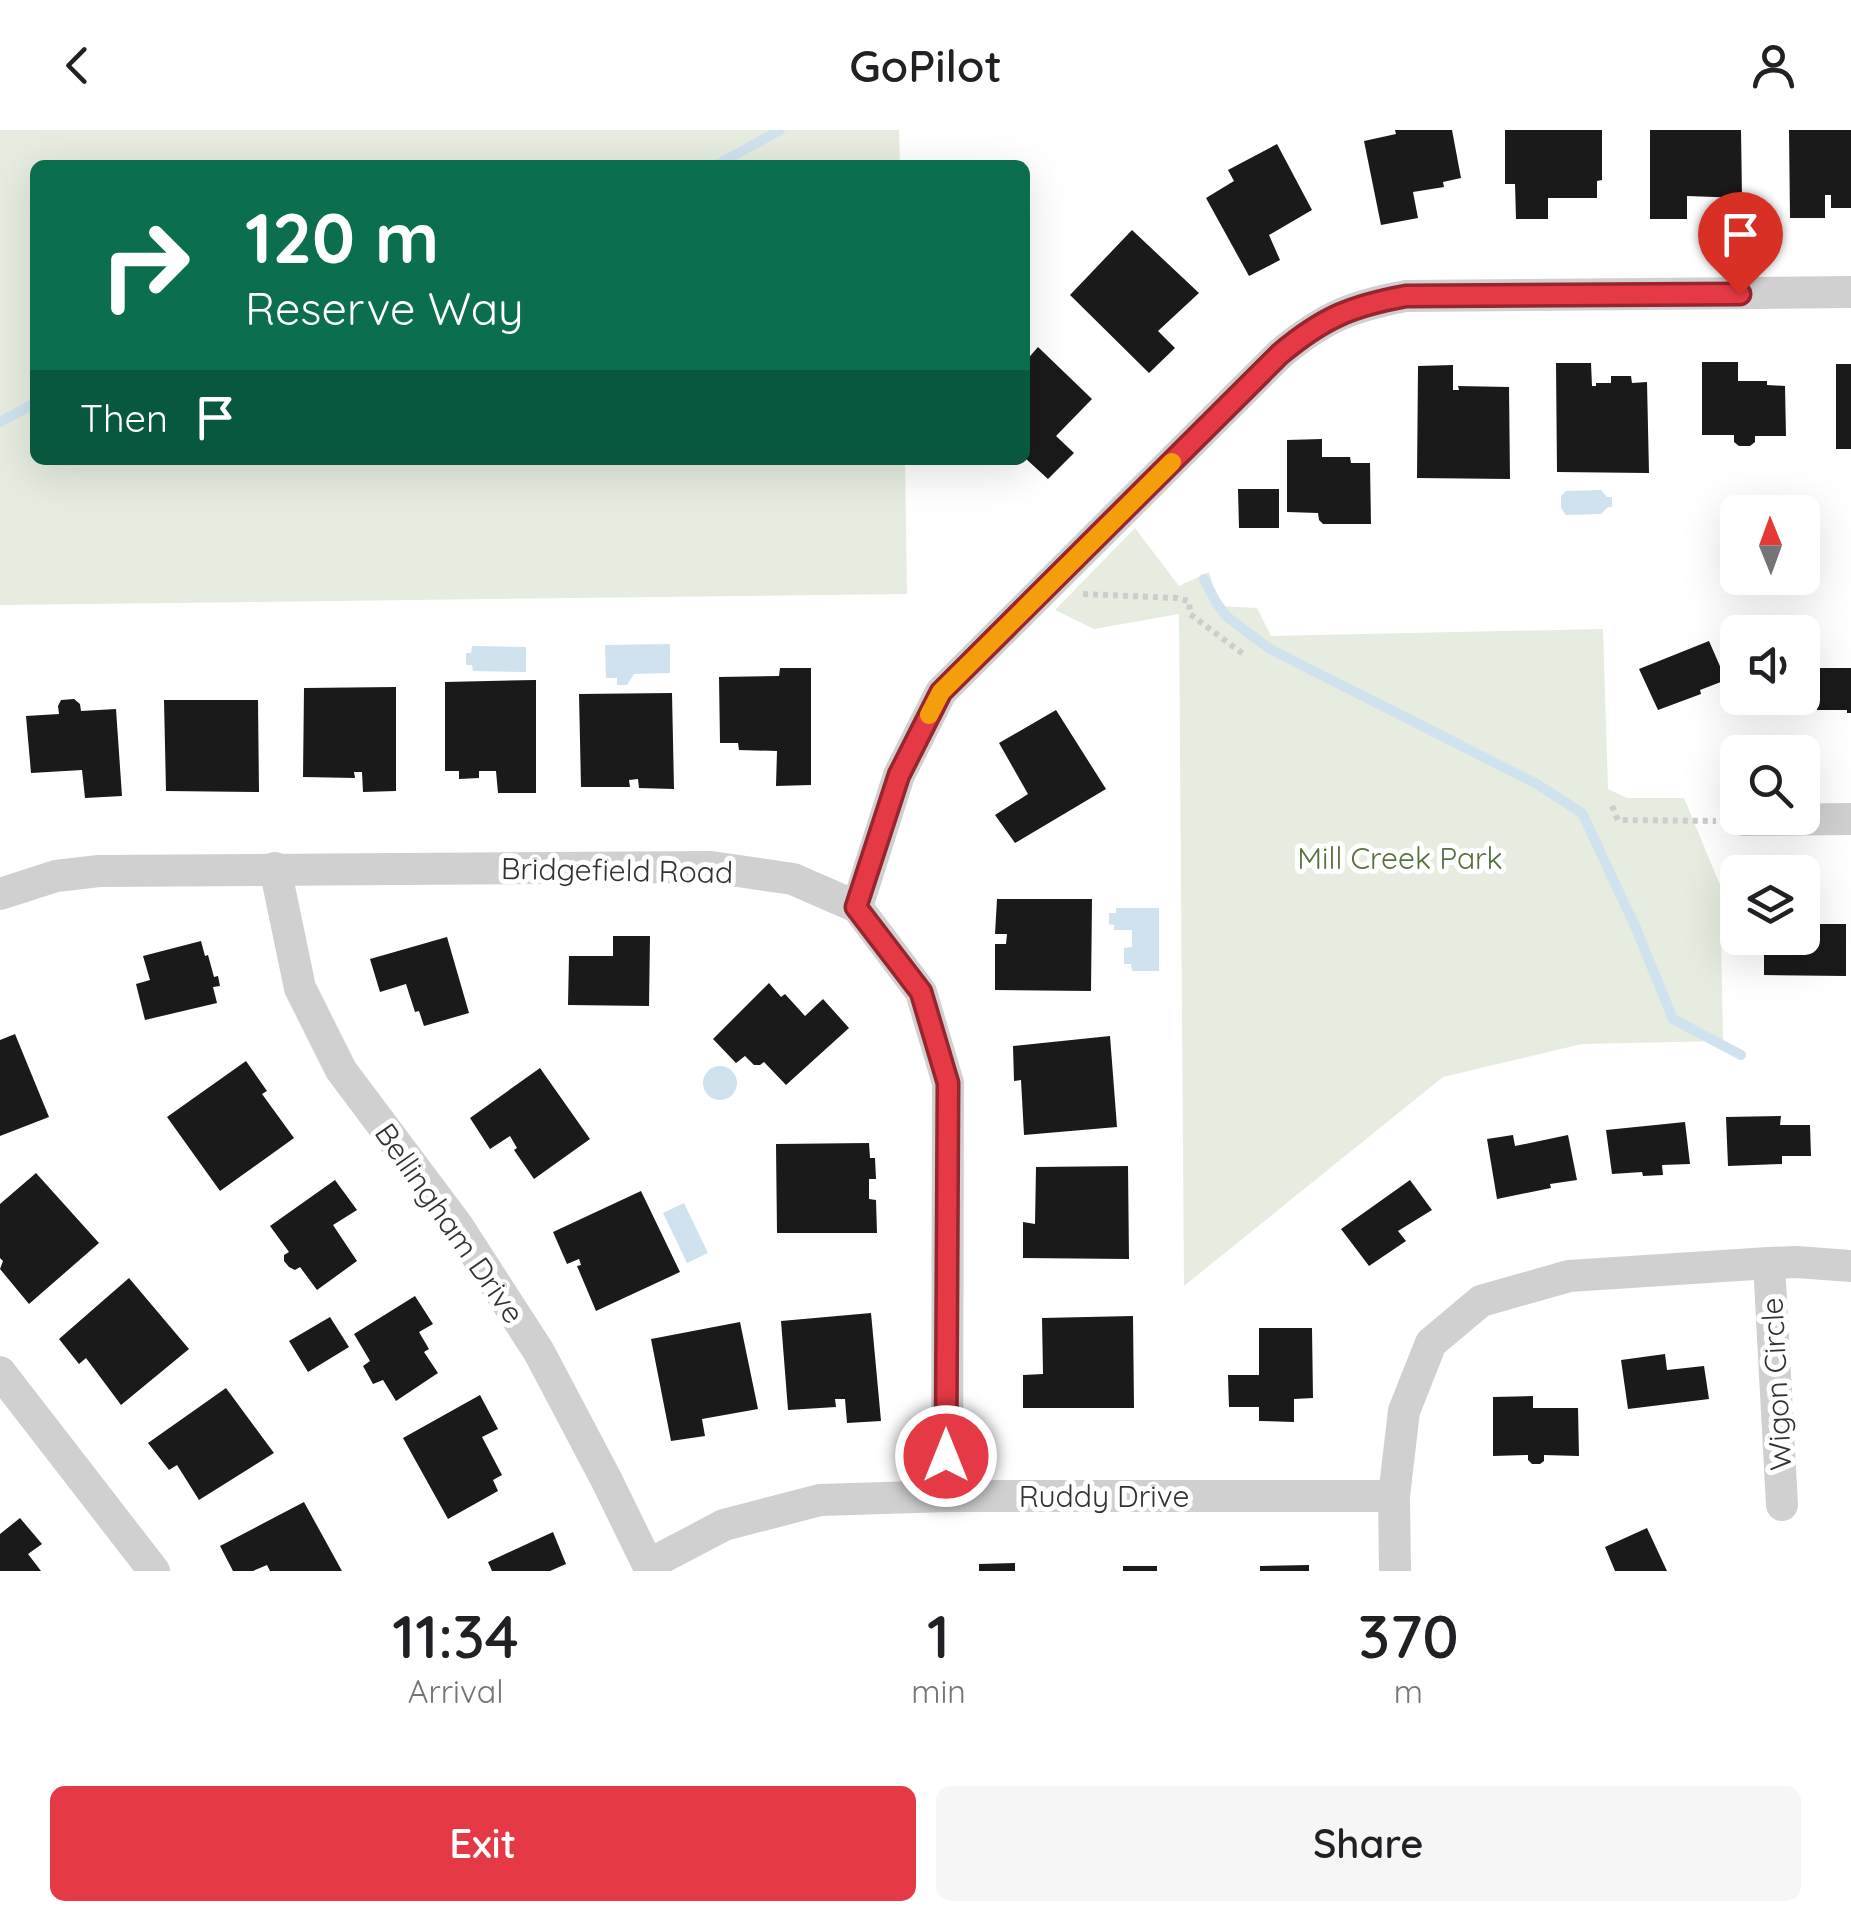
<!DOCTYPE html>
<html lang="en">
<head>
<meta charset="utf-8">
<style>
  :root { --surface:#fff; --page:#f6f6f6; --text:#202124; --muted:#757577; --accent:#e63946 }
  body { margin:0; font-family:Quicksand,sans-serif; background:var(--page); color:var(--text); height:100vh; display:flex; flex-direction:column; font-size:38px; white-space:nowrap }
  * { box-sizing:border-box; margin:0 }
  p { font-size:32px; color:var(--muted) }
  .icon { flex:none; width:55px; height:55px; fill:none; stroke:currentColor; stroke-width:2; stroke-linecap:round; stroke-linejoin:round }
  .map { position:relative; height:1441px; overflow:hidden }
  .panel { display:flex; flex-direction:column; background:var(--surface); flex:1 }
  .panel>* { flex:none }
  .banner { position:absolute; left:30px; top:30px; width:1000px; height:305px; border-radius:15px; box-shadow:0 10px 40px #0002; background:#0b6e4f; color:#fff; overflow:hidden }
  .needle { width:65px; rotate:359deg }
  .controls { position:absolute; left:1720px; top:365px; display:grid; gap:20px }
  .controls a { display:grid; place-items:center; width:100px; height:100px; border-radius:15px; background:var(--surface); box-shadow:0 10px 40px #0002; font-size:50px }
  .pin { position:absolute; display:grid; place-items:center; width:85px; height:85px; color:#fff; margin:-102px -42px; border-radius:50% 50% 50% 0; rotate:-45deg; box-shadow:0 0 10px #0007 }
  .pin .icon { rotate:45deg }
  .me { position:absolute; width:110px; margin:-55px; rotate:0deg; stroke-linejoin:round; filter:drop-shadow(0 0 8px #0008) }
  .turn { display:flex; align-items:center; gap:35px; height:210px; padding:0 50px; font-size:45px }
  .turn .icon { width:130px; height:130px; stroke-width:2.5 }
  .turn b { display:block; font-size:70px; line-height:85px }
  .then { display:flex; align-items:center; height:95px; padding:0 50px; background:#0003; gap:20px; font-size:38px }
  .eta { display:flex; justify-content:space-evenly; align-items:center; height:170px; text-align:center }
  .eta b { font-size:60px; font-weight:600; line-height:70px }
  .button { display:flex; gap:20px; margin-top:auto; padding:20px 50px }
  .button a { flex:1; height:115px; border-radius:15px; background:var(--accent); color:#fff; font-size:40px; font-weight:600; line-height:115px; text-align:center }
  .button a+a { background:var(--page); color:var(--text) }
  header { display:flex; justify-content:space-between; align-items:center; height:130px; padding:0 50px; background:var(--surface); font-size:45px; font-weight:600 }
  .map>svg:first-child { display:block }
  .green { fill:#e6ecdf }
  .water { fill:#cfe2ee }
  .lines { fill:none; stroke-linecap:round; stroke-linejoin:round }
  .stream { stroke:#cfe2ee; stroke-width:10 }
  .building { fill:#1a1a1a }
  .path { stroke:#cdcdcd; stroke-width:6; stroke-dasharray:5 5; stroke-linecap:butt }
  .street { stroke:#d0d0d0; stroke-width:32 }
  .route-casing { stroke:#96252e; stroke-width:25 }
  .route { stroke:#e63946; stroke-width:18 }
  .slow { stroke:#f59e0b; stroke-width:18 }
  .labels { text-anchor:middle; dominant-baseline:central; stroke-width:10; stroke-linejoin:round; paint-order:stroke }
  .park-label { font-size:30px; fill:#56703f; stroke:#fff }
  .street-label { font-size:30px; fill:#333; stroke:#fff }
</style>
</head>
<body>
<header><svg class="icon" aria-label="back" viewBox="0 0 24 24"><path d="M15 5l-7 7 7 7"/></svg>GoPilot<svg class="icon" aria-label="person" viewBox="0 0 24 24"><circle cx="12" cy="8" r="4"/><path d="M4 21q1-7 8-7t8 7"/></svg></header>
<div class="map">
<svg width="1851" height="1441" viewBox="0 0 1851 1441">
  <rect width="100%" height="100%" fill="#fff"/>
  <path class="green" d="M 0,0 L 899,0 L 900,35 L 35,35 L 35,330 L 905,330 L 907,464 L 0,475 Z
    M 1135,398 L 1179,456 L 1209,442 L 1219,476 L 1257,478 L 1271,506 L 1603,499 L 1608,659 L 1627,668 L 1684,668 L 1720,755 L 1723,911 L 1582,914 L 1443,947 L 1184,1156 L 1179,484 L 1094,499 L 1055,480 Z"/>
  <path class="water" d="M 1601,360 L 1607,367 L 1612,367 L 1612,377 L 1608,377 L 1601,384 L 1566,385 L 1561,378 L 1561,366 L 1566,361 Z
    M 670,514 L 670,543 L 634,544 L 627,555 L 617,555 L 617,548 L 606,548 L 605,515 Z
    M 472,516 L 526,517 L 526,542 L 473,541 L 472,535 L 466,535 L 466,523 L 471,523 Z
    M 1116,778 L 1159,778 L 1159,841 L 1132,841 L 1131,834 L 1124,834 L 1124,818 L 1132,817 L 1132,800 L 1114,800 L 1114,795 L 1109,794 L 1109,783 L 1116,783 Z
    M703 953a17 17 0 1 1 34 0a17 17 0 1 1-34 0Z
    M 684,1073 L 708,1123 L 687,1133 L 663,1083 Z"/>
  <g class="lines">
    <path class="stream" d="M 717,35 L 780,0
      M 0,292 L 35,273
      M 1204,449 L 1216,472 L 1226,486 L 1270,519 L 1535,653 L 1582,683 L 1635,796 L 1673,889 L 1741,925"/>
  </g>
  <path class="building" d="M 1395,0 L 1452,0 L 1461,48 L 1443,52 L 1444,57 L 1413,62 L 1418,88 L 1381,95 L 1364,11 L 1396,4 Z
    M 1505,0 L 1602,0 L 1602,50 L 1597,51 L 1597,68 L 1548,68 L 1548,89 L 1516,89 L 1515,54 L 1505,54 Z
    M 1650,0 L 1741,0 L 1742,68 L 1687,66 L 1687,89 L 1650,89 Z
    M 1789,0 L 1851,0 L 1851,78 L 1831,78 L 1831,65 L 1825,65 L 1825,88 L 1790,88 Z
    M 1277,14 L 1312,80 L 1269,105 L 1280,130 L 1249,146 L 1206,68 L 1234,51 L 1228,40 Z
    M 1132,100 L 1199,163 L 1158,201 L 1175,218 L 1149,243 L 1070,165 Z
    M 1038,217 L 1092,269 L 1056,306 L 1074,323 L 1048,349 L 1025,328 L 1025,232 Z
    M 1702,232 L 1738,232 L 1738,251 L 1767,251 L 1767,255 L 1785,256 L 1786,306 L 1755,306 L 1755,312 L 1750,316 L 1739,316 L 1734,312 L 1734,305 L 1702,305 Z
    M 1556,233 L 1591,233 L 1592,256 L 1596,256 L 1596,253 L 1611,253 L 1611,246 L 1631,246 L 1632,253 L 1647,252 L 1649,343 L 1557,342 Z
    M 1836,234 L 1851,234 L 1851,319 L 1836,319 Z
    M 1453,235 L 1453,260 L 1459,260 L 1458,256 L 1509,257 L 1510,349 L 1417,348 L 1418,236 Z
    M 1322,309 L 1322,327 L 1350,327 L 1351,333 L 1370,333 L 1371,394 L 1323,394 L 1319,390 L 1318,383 L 1287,382 L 1287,310 Z
    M 1238,359 L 1279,359 L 1279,398 L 1239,398 Z
    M 1709,511 L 1726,550 L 1700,560 L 1701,564 L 1658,580 L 1639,539 Z
    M 780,538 L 811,538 L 811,655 L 776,656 L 777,621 L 739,620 L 738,613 L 720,613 L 719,547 L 779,546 Z
    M 1816,538 L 1851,538 L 1851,583 L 1847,583 L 1847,580 L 1817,580 Z
    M 536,550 L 536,663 L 498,663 L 496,641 L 479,641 L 479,648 L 459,649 L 459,641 L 445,641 L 445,552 Z
    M 396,557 L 396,661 L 363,662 L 362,642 L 354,642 L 355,648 L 303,647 L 304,558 Z
    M 672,563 L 674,659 L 639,658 L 638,649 L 629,650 L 630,657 L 581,657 L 579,564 Z
    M 74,569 L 80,574 L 81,581 L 116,579 L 122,666 L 85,668 L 82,640 L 31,643 L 26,586 L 59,584 L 58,576 L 61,570 Z
    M 164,570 L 258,570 L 259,662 L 166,661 Z
    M 1056,580 L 1106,659 L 1015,713 L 995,685 L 1028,664 L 999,613 Z
    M 997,769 L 1092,769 L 1091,861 L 995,860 L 995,814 L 1006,814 L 1007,804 L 995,804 Z
    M 1815,794 L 1846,794 L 1846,846 L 1764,845 L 1764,808 L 1802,808 L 1802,797 L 1815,797 Z
    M 613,806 L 650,806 L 649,876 L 568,875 L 569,826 L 613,826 Z
    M 447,807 L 469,883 L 424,896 L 419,881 L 415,882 L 406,854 L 380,862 L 370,829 Z
    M 201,811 L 205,826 L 208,825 L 214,847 L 218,846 L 220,856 L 213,857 L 217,873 L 145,890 L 136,854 L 150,850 L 143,826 Z
    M 769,853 L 781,867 L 785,864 L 805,886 L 823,869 L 849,898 L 786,955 L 764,932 L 760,935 L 754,935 L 745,926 L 736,933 L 713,909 Z
    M 15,904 L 49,987 L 0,1006 L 0,910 Z
    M 1110,906 L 1117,997 L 1024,1005 L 1021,950 L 1014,951 L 1013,916 Z
    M 246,931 L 267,961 L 262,964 L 294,1008 L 220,1061 L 167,987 Z
    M 540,938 L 590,1009 L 534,1049 L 514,1020 L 517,1018 L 510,1006 L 490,1019 L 470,988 Z
    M 1781,986 L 1780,995 L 1810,995 L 1811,1026 L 1782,1026 L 1782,1034 L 1728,1036 L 1726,987 Z
    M 1685,992 L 1690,1034 L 1662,1035 L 1663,1045 L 1643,1046 L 1642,1042 L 1612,1044 L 1606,1000 Z
    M 1513,1005 L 1515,1016 L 1568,1005 L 1577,1050 L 1550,1054 L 1551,1058 L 1497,1069 L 1487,1009 Z
    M 869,1013 L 870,1028 L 875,1028 L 876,1049 L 869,1049 L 869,1069 L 876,1070 L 877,1103 L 777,1103 L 776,1014 Z
    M 1128,1036 L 1129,1129 L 1023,1128 L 1023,1092 L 1035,1094 L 1036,1037 Z
    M 36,1043 L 99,1113 L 29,1174 L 0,1139 L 3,1131 L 0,1128 L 0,1074 Z
    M 335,1050 L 357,1080 L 333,1095 L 357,1131 L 317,1160 L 300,1137 L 295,1140 L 289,1137 L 284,1131 L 284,1125 L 289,1122 L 270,1096 Z
    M 1410,1050 L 1432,1080 L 1398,1101 L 1406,1111 L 1369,1136 L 1341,1099 Z
    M 641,1061 L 680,1142 L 596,1181 L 577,1136 L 581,1135 L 579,1129 L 567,1134 L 553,1102 Z
    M 129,1148 L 189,1219 L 121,1275 L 86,1228 L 79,1234 L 59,1209 Z
    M 415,1166 L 433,1194 L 419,1202 L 429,1219 L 424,1222 L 438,1243 L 396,1271 L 383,1250 L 373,1254 L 363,1236 L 370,1231 L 354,1204 Z
    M 871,1183 L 881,1291 L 847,1293 L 845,1269 L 835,1269 L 836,1277 L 788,1280 L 781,1191 Z
    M 1133,1186 L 1134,1278 L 1023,1278 L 1023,1245 L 1043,1244 L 1042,1188 Z
    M 330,1187 L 349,1217 L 308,1242 L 289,1211 Z
    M 740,1192 L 758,1279 L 702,1289 L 705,1306 L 671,1311 L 651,1209 Z
    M 1259,1198 L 1312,1198 L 1313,1268 L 1294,1269 L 1294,1292 L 1259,1291 L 1259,1277 L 1229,1277 L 1228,1245 L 1259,1245 Z
    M 1665,1224 L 1667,1240 L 1704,1236 L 1709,1269 L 1628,1279 L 1621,1230 Z
    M 226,1258 L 274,1323 L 199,1370 L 177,1335 L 169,1340 L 148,1313 Z
    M 480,1265 L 498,1299 L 482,1307 L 502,1345 L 493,1350 L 498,1361 L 448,1389 L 403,1308 Z
    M 1533,1266 L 1533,1278 L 1578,1278 L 1579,1326 L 1544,1325 L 1544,1331 L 1540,1334 L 1532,1334 L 1528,1330 L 1528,1325 L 1493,1326 L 1493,1267 Z
    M 304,1372 L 342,1441 L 270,1441 L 267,1435 L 253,1441 L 233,1441 L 220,1416 Z
    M 20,1388 L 42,1414 L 28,1424 L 41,1441 L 0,1441 L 0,1404 Z
    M 1647,1398 L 1667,1441 L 1615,1441 L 1605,1417 Z
    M 553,1402 L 566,1434 L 550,1441 L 492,1441 L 488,1432 Z
    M 1015,1433 L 1015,1441 L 979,1441 L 979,1434 Z
    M 1309,1435 L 1309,1441 L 1260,1441 L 1260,1436 Z
    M 1123,1436 L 1157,1436 L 1157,1441 L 1123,1441 Z"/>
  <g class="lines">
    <path class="path" d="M 1083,464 L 1176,468 L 1189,471 L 1190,484 L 1243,524
      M 1612,676 L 1618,690 L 1716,691"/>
    <path class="street" d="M 1744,690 L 1851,689
      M 275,738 L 300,858 L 341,940 L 457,1095 L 539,1222 L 606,1349 L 651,1441
      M 0,764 L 56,746 L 99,741 L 711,737 L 793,749 L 857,777 L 921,862 L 948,953 L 947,1366
      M 857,777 L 899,645 L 941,562 L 1280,224 C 1323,188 1351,176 1406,166 L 1851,162
      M 1769,1133 L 1782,1375
      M 0,1242 L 154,1441
      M 648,1435 L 724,1395 L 820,1370 L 947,1366 L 1394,1366
      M 1395,1441 L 1394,1366 L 1404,1281 L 1431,1213 L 1481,1171 L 1569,1146 L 1769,1133 L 1797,1132 L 1851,1136"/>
  </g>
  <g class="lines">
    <defs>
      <path id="route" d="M 946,1326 L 948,953 L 921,862 L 856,777 L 899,645 L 941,562 L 1280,224 C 1323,188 1351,176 1406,166 L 1740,164"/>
    </defs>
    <use href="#route" class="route-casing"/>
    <use href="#route" class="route"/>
    <path class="slow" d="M 929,585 L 941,562 L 1172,332"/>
  </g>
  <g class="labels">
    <g class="park-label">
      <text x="1400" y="728">Mill Creek Park</text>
    </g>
    <g class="street-label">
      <text transform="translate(617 740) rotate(1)">Bridgefield Road</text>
      <text transform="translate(450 1093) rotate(55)">Bellingham Drive</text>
      <text transform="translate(1776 1254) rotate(-93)">Wigon Circle</text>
      <text x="1104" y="1366">Ruddy Drive</text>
    </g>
  </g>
</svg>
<div class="controls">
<a><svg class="needle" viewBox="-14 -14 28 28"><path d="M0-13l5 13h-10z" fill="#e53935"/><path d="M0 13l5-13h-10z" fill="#757577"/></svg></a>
<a><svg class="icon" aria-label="sound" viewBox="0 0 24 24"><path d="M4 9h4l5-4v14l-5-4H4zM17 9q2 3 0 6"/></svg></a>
<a><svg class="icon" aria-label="search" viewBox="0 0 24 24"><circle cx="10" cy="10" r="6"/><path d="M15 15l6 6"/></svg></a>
<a><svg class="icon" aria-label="layers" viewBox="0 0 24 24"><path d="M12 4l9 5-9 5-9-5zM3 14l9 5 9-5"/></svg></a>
</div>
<div class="pin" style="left:1740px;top:164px;background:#d93025"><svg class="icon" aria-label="arrive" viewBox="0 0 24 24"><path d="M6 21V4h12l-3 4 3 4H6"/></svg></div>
<svg class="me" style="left:946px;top:1326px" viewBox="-20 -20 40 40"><circle r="17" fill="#e63946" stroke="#fff" stroke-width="3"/><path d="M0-11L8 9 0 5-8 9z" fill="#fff"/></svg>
<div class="banner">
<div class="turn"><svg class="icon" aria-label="right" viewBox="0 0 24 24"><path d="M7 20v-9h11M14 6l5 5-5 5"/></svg><div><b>120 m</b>Reserve Way</div></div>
<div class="then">Then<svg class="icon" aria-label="arrive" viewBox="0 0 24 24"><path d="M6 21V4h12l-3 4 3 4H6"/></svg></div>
</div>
</div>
<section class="panel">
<div class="eta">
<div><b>11:34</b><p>Arrival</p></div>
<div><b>1</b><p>min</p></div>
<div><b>370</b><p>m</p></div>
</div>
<div class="button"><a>Exit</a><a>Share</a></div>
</section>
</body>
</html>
